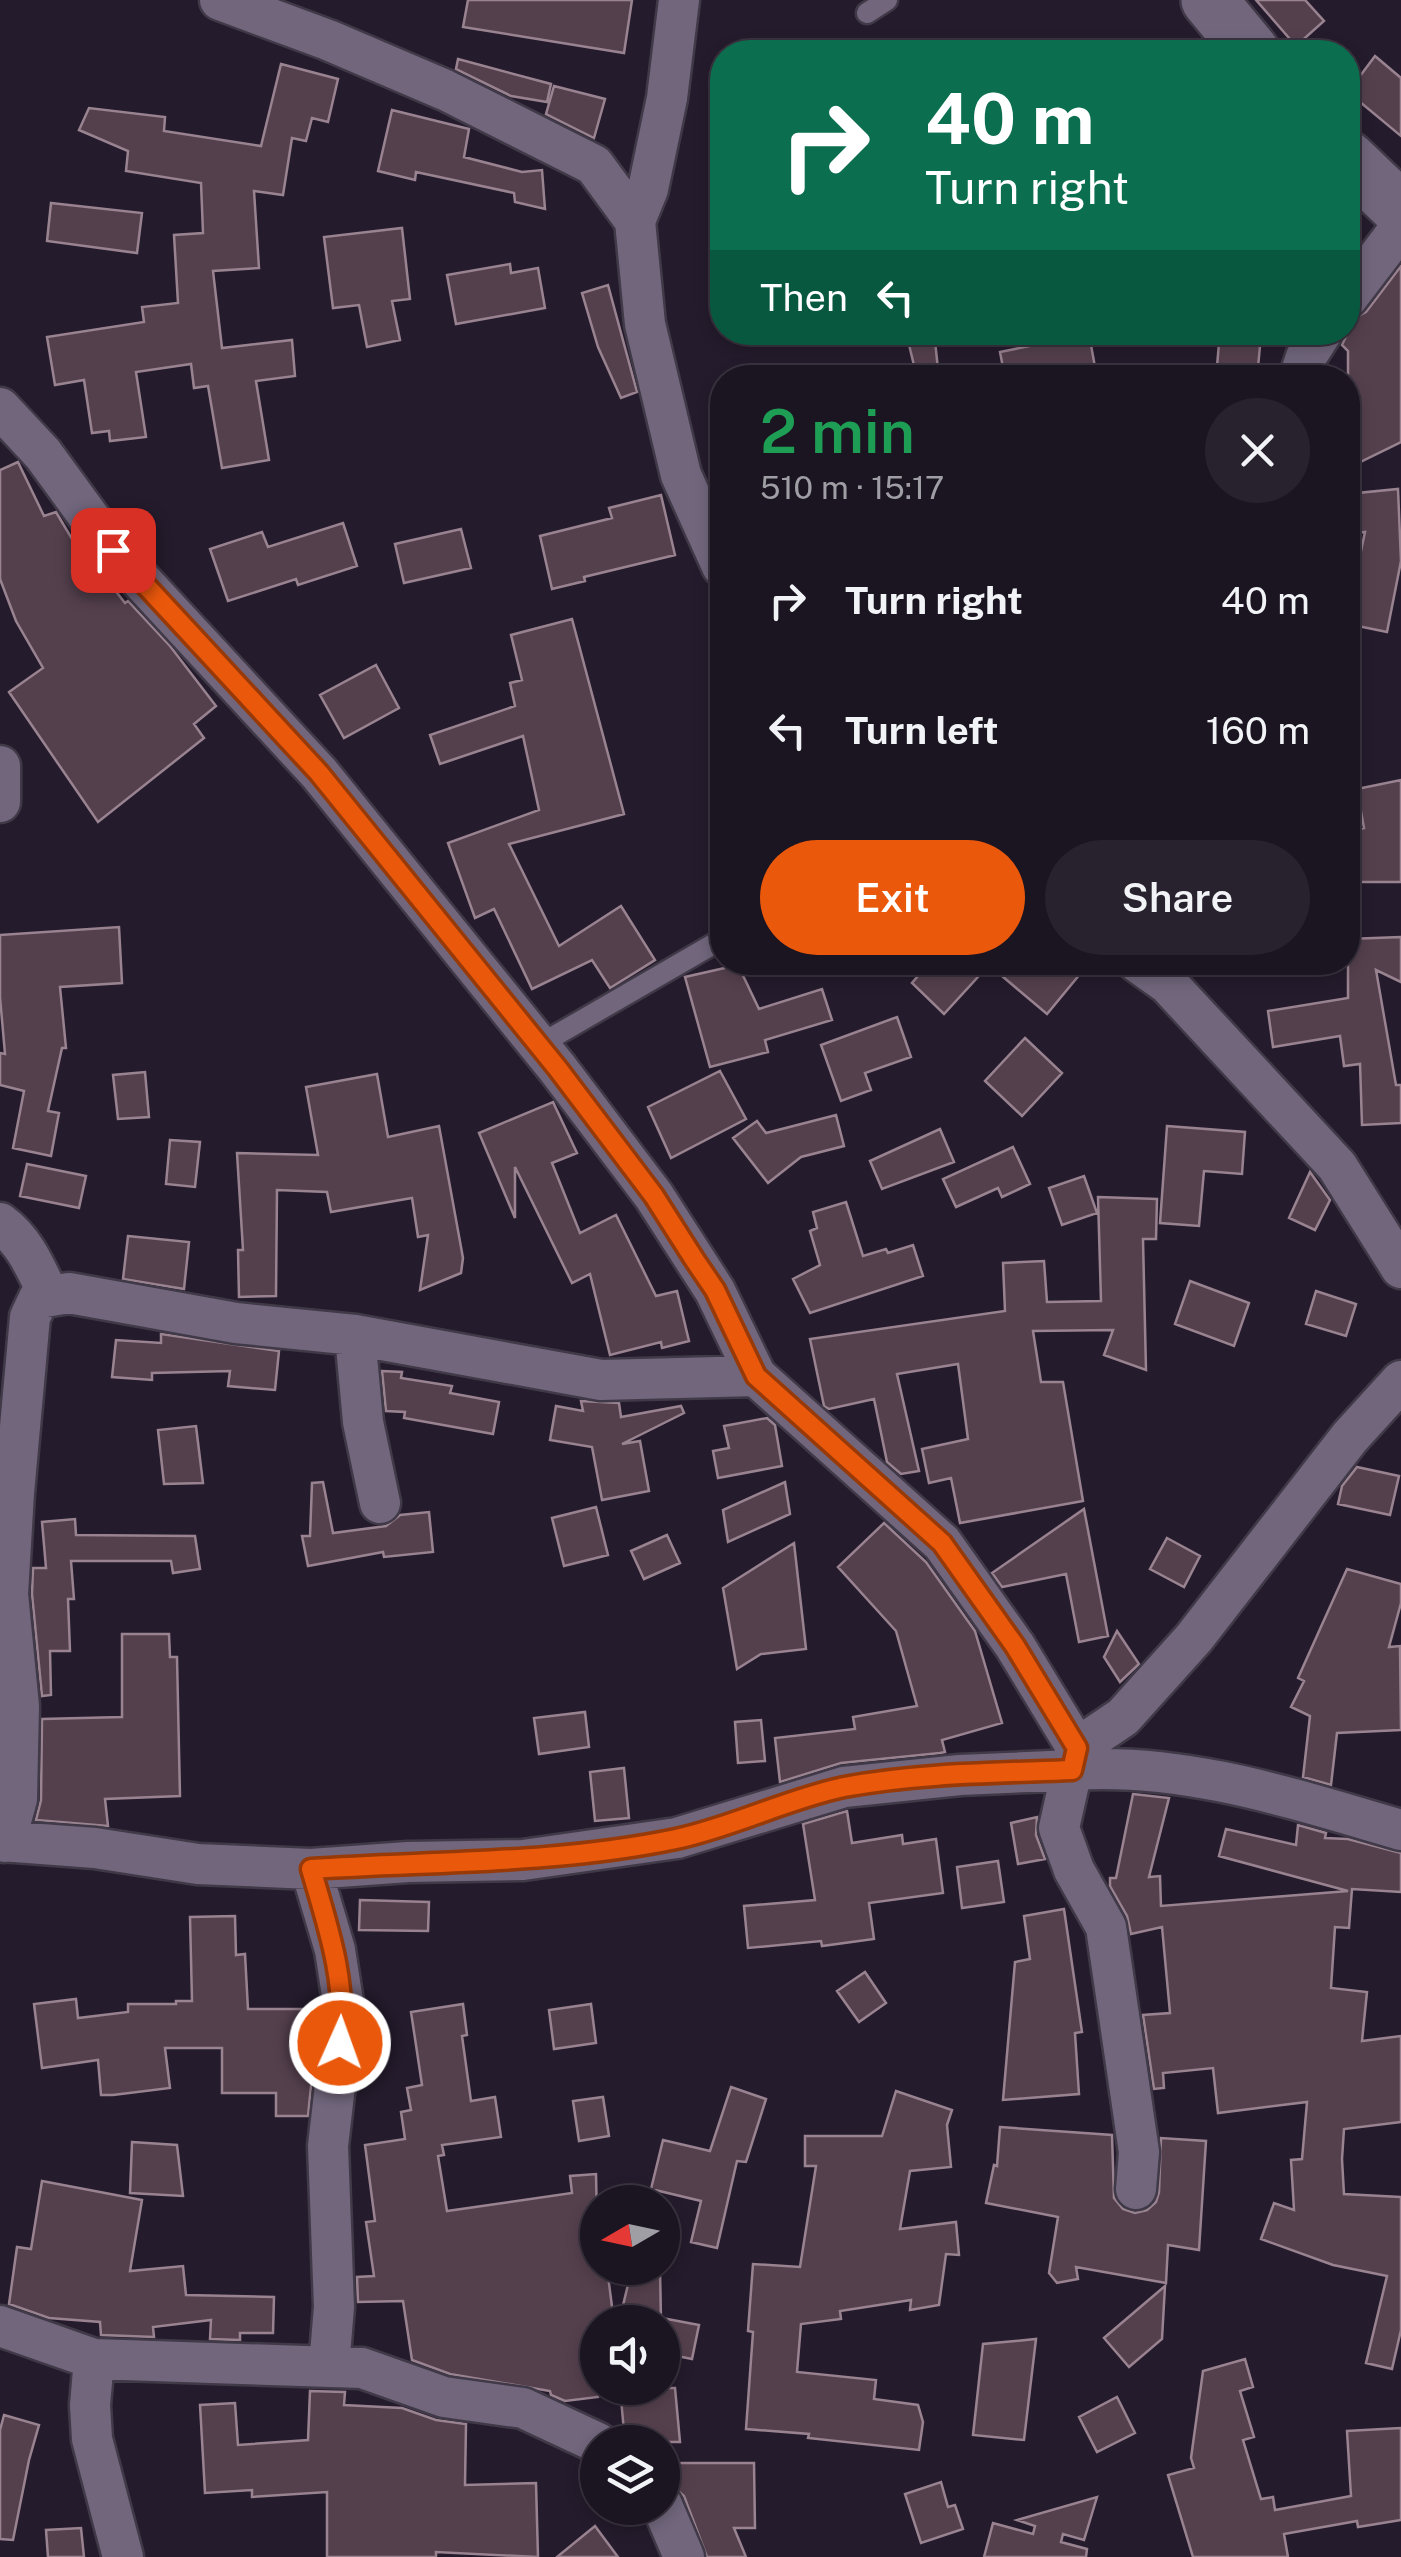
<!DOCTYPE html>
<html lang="en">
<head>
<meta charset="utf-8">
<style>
  :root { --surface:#1b1421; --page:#28212e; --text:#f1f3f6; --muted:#a09ea5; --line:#39333f; --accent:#ea580c }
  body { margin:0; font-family:"Public Sans",sans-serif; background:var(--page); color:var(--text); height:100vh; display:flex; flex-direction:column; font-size:38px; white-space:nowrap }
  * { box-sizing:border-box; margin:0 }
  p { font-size:32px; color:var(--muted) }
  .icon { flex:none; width:55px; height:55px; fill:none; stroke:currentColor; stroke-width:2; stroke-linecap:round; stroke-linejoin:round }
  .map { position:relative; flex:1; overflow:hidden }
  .panel { position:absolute; left:710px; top:365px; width:650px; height:610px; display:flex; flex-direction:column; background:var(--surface); border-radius:40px; box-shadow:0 5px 15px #0003,0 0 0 2px var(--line) }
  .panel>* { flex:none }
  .banner { position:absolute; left:710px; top:40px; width:650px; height:305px; border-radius:40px; box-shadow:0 5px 15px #0003,0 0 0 2px var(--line); background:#0b6e4f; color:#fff; overflow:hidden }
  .needle { width:65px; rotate:261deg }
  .buttons { position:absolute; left:580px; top:2185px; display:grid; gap:20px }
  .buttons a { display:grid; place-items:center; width:100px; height:100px; border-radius:50%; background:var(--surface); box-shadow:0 5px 15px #0003,0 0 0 2px var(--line); font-size:50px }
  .pin { position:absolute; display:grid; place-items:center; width:85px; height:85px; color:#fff; margin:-42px; border-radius:20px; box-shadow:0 5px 15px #0006 }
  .me { position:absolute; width:110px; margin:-55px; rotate:2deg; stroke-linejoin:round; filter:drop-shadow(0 0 8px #0008) }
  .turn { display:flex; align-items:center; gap:35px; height:210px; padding:0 50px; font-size:45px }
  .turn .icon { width:130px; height:130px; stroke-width:2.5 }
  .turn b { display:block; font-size:70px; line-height:85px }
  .then { display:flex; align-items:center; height:95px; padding:0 50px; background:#0003; gap:20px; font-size:38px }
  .round { display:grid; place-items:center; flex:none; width:105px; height:105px; border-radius:52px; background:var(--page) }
  .head { display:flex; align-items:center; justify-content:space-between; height:170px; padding:0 50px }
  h1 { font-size:60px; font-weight:600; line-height:75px; color:#1e9e55 }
  .button { display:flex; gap:20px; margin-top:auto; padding:20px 50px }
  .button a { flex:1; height:115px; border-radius:60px; background:var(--accent); color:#fff; font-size:40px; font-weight:600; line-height:115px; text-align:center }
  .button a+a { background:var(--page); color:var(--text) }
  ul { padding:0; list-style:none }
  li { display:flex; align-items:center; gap:30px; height:130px; padding:0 50px }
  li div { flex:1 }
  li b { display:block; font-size:38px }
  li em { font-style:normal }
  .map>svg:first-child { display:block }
  .building { fill:#54404d; stroke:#9a8391; stroke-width:2.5 }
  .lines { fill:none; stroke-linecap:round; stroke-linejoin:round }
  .lane-casing { stroke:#403947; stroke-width:25 }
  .street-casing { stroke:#403947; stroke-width:45 }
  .secondary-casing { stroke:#403947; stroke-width:60 }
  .lane { stroke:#71667c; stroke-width:20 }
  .street { stroke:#71667c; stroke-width:40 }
  .secondary { stroke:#71667c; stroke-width:55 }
  .route-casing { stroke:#983908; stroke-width:25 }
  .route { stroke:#ea580c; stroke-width:18 }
</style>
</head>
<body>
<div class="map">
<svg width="1401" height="2557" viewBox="0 0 1401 2557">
  <rect width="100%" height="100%" fill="#241b2c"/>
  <path class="building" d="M 468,0 L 632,0 L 624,53 L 463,27 Z
    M 1256,0 L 1305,0 L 1324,21 L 1296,46 Z
    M 1375,56 L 1401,78 L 1401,136 L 1348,92 Z
    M 458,59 L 551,84 L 547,102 L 511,96 L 456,69 Z
    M 281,64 L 338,79 L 328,122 L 312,118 L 306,141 L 292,138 L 283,195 L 254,191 L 259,268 L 213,271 L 222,348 L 292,340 L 295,376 L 256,381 L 269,460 L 222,468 L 208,386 L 194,388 L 191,364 L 136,372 L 146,437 L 110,441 L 109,431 L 92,433 L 84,380 L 55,385 L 47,337 L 144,322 L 142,307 L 178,303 L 174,235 L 203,233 L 201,183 L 126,171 L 128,151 L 79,130 L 89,108 L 165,117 L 164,131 L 261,146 Z
    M 554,86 L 605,99 L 594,138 L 546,114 Z
    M 392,110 L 469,129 L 464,157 L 522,172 L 542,170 L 545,209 L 515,202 L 514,193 L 416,172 L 415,180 L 378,171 Z
    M 51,203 L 142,213 L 137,253 L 47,241 Z
    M 402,228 L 410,299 L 392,301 L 400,340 L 367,347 L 359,305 L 333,308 L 324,237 Z
    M 510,264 L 511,273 L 538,268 L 545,308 L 456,324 L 447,275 Z
    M 1401,266 L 1401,442 L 1348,468 L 1348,351 L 1342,345 L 1348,332 L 1348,321 L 1366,312 Z
    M 608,285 L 637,392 L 621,398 L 598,347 L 582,293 Z
    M 906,332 L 934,332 L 939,378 L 917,378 Z
    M 1089,334 L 1097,378 L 1005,378 L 1000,352 Z
    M 1219,343 L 1260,346 L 1257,378 L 1216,378 Z
    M 18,462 L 44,516 L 56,512 L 78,549 L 82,548 L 125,603 L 128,601 L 170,646 L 216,706 L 194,724 L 204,738 L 98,822 L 9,692 L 43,668 L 16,621 L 0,579 L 0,470 Z
    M 1398,489 L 1401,561 L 1387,632 L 1348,624 L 1348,593 L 1352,594 L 1365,532 L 1348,534 L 1348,494 Z
    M 661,495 L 675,555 L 584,577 L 585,581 L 552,589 L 540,536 L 612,518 L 609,508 Z
    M 343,523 L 357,566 L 298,585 L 296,579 L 228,601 L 210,549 L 262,532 L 268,547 Z
    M 461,529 L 471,568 L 404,583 L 395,544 Z
    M 572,619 L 624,814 L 509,844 L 559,946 L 621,906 L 655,960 L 610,988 L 592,960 L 532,989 L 494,909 L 475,918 L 448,843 L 539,810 L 523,736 L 440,764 L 430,735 L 515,706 L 510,683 L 522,680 L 511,635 Z
    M 376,665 L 399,708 L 344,738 L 320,695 Z
    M 1401,780 L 1401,882 L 1348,882 L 1348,832 L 1364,828 L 1357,789 Z
    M 119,927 L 122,983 L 60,987 L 66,1048 L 62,1048 L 48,1111 L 59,1113 L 51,1156 L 13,1148 L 24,1091 L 0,1085 L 0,1053 L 5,1054 L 0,997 L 0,935 Z
    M 1401,937 L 1401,982 L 1376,970 L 1396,1085 L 1401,1085 L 1401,1123 L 1362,1125 L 1360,1064 L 1344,1066 L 1340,1036 L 1273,1047 L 1268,1011 L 1348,998 L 1348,939 Z
    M 930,962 L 1090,962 L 1047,1014 L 989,965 L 944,1014 L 912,983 Z
    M 738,965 L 759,1009 L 822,989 L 832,1020 L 765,1040 L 768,1052 L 710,1067 L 685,977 Z
    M 897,1017 L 911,1057 L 865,1073 L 871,1090 L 841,1101 L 821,1045 Z
    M 1025,1038 L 1062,1073 L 1022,1116 L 985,1081 Z
    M 720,1071 L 746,1119 L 671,1158 L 648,1107 Z
    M 145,1072 L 149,1117 L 118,1119 L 113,1075 Z
    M 377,1074 L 388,1137 L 439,1126 L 463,1258 L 461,1273 L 420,1290 L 428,1235 L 418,1237 L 412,1198 L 331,1212 L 327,1192 L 277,1190 L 276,1296 L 239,1297 L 238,1250 L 243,1250 L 237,1153 L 318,1155 L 306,1087 Z
    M 553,1102 L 577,1153 L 552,1163 L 580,1233 L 616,1215 L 656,1296 L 677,1291 L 689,1341 L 662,1348 L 661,1342 L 610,1355 L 590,1274 L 572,1283 L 515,1167 L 515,1218 L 479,1133 Z
    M 836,1115 L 844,1146 L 801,1157 L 768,1183 L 733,1138 L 757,1121 L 766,1133 Z
    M 1167,1126 L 1245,1132 L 1242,1174 L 1204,1171 L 1199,1226 L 1160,1223 Z
    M 940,1129 L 954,1162 L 882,1189 L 870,1161 Z
    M 170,1140 L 200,1142 L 195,1187 L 166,1184 Z
    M 1013,1147 L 1030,1184 L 1002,1197 L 998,1188 L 956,1207 L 943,1179 Z
    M 27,1164 L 86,1176 L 79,1208 L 20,1196 Z
    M 1310,1172 L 1330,1200 L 1315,1230 L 1289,1218 Z
    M 1084,1176 L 1097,1213 L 1062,1225 L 1049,1188 Z
    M 1098,1197 L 1157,1199 L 1156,1239 L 1143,1239 L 1146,1370 L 1104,1355 L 1113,1330 L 1033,1331 L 1041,1382 L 1063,1382 L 1083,1501 L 960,1523 L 951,1478 L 929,1483 L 922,1449 L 968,1439 L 958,1364 L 897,1374 L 919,1471 L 901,1474 L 887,1462 L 874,1399 L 829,1409 L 824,1406 L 810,1339 L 1005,1311 L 1003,1263 L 1044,1261 L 1047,1302 L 1101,1301 Z
    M 846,1202 L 863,1256 L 886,1249 L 888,1253 L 913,1245 L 923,1276 L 810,1313 L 793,1279 L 820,1265 L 810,1231 L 817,1228 L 813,1212 Z
    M 128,1236 L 189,1242 L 184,1289 L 123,1279 Z
    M 1190,1281 L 1249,1303 L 1234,1346 L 1175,1324 Z
    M 1316,1291 L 1356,1304 L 1346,1336 L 1306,1324 Z
    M 161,1334 L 279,1351 L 275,1390 L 228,1386 L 230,1371 L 152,1373 L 152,1380 L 112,1377 L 116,1340 L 161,1343 Z
    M 382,1371 L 402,1372 L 401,1378 L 452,1386 L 450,1393 L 499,1402 L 493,1434 L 404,1418 L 405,1412 L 386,1411 Z
    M 581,1401 L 619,1403 L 621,1417 L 681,1406 L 684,1413 L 622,1444 L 640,1441 L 649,1491 L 602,1500 L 592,1447 L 550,1440 L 556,1406 L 583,1411 Z
    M 767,1418 L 775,1425 L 782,1466 L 718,1478 L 713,1451 L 729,1448 L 724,1426 Z
    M 196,1426 L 203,1483 L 164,1484 L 158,1430 Z
    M 1357,1467 L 1399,1476 L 1390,1515 L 1338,1504 L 1342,1486 Z
    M 323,1482 L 333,1533 L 386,1526 L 400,1515 L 429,1512 L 433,1552 L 384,1557 L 383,1552 L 308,1566 L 302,1536 L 310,1536 L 312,1483 Z
    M 785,1482 L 790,1514 L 728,1542 L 723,1510 Z
    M 596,1507 L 608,1555 L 564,1566 L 552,1518 Z
    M 1084,1509 L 1108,1636 L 1079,1642 L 1066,1574 L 1002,1587 L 992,1573 Z
    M 75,1519 L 76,1535 L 195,1536 L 200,1569 L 173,1573 L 171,1561 L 71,1561 L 74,1599 L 68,1599 L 70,1651 L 50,1651 L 51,1695 L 42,1696 L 32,1594 L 33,1568 L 46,1568 L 42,1522 Z
    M 884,1523 L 926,1562 L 975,1631 L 1002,1723 L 942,1740 L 945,1752 L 940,1753 L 841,1763 L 780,1782 L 775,1738 L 855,1729 L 853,1717 L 917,1706 L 896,1631 L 838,1567 Z
    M 667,1535 L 680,1563 L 644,1579 L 631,1551 Z
    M 1167,1538 L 1200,1556 L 1184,1587 L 1150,1569 Z
    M 794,1543 L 806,1649 L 761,1654 L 737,1669 L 723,1588 Z
    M 1347,1569 L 1401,1584 L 1401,1603 L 1389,1647 L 1400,1646 L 1401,1730 L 1337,1733 L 1331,1785 L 1303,1777 L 1310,1716 L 1291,1707 L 1304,1681 L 1298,1678 Z
    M 1117,1631 L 1139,1664 L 1120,1682 L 1104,1657 Z
    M 122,1634 L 169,1634 L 170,1657 L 177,1657 L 180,1796 L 105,1799 L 108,1826 L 36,1820 L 41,1800 L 42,1719 L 122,1717 Z
    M 585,1712 L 589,1747 L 539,1754 L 534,1718 Z
    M 761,1720 L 765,1761 L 738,1763 L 735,1722 Z
    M 624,1768 L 629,1818 L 595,1821 L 590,1772 Z
    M 1133,1794 L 1169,1798 L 1149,1877 L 1160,1876 L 1161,1906 L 1348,1891 L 1219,1856 L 1226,1829 L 1296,1845 L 1298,1825 L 1326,1833 L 1325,1838 L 1348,1839 L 1401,1853 L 1401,1892 L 1352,1889 L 1349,1928 L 1335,1927 L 1331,1988 L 1367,1992 L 1362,2041 L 1401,2036 L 1401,2122 L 1344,2129 L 1342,2159 L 1344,2194 L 1401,2197 L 1401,2330 L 1392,2369 L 1366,2363 L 1387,2276 L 1333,2265 L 1261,2239 L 1274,2203 L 1294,2210 L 1291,2160 L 1302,2159 L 1307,2102 L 1218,2113 L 1213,2068 L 1163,2073 L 1164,2088 L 1154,2089 L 1143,2015 L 1170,2013 L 1162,1927 L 1131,1934 L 1127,1916 L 1110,1886 L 1110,1878 L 1116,1878 Z
    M 847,1811 L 852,1843 L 902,1835 L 903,1844 L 936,1839 L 943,1893 L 869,1903 L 874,1939 L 822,1946 L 821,1941 L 748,1948 L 744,1906 L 815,1900 L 803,1824 Z
    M 1037,1817 L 1036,1835 L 1045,1859 L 1018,1864 L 1011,1823 Z
    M 998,1861 L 1004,1902 L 962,1908 L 957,1867 Z
    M 360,1900 L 429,1902 L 428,1931 L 359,1930 Z
    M 1064,1909 L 1082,2032 L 1075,2033 L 1079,2094 L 1003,2100 L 1015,1962 L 1030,1959 L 1024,1916 Z
    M 235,1916 L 236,1955 L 245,1954 L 248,2009 L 305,2009 L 305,2077 L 312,2076 L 308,2116 L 276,2116 L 276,2093 L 222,2093 L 222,2048 L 165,2048 L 170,2088 L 113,2095 L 101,2095 L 98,2060 L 42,2068 L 34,2004 L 76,1999 L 78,2018 L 128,2012 L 128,2004 L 176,2004 L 176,2001 L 192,2001 L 190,1917 Z
    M 865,1972 L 886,2003 L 859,2022 L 837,1991 Z
    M 463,2004 L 467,2035 L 462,2036 L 471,2101 L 495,2097 L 501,2137 L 442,2145 L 444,2155 L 438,2156 L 447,2211 L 572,2193 L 570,2176 L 596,2174 L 598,2268 L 607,2268 L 614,2322 L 598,2322 L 598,2397 L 565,2401 L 551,2395 L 550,2391 L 450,2374 L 412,2360 L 403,2301 L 358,2302 L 357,2277 L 374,2276 L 366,2222 L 375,2221 L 365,2145 L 405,2139 L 401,2112 L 411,2110 L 407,2088 L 422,2085 L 411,2012 Z
    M 591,2004 L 596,2043 L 554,2049 L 549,2010 Z
    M 731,2087 L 766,2099 L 746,2162 L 737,2161 L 717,2248 L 691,2242 L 701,2201 L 651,2189 L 663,2140 L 710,2151 Z
    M 896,2091 L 952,2110 L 947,2125 L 951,2167 L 910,2171 L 900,2229 L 956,2222 L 959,2255 L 946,2254 L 939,2305 L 910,2310 L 911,2300 L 840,2311 L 841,2319 L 801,2324 L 797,2372 L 876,2380 L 874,2399 L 918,2405 L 923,2422 L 919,2450 L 808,2438 L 809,2434 L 746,2429 L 753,2332 L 748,2331 L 753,2264 L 800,2267 L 816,2166 L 805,2166 L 805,2136 L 882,2136 Z
    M 603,2097 L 609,2136 L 579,2141 L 573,2101 Z
    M 1000,2127 L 1112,2135 L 1114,2198 L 1123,2209 L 1135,2213 L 1147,2210 L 1156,2202 L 1159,2192 L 1161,2138 L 1206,2141 L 1199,2250 L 1168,2245 L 1166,2283 L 1076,2267 L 1078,2279 L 1057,2283 L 1049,2273 L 1058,2217 L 986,2203 L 994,2165 L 997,2166 Z
    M 132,2142 L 177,2145 L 183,2196 L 130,2193 Z
    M 42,2181 L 142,2200 L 130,2271 L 183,2266 L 186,2295 L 274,2297 L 273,2333 L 240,2333 L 240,2340 L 210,2339 L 211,2320 L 153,2327 L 154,2337 L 101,2335 L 100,2322 L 49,2318 L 9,2304 L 17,2247 L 31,2249 Z
    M 632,2268 L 660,2268 L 661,2322 L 619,2322 Z
    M 1165,2286 L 1162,2339 L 1129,2367 L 1104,2338 Z
    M 662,2318 L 699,2325 L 692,2359 L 662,2353 Z
    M 1036,2339 L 1024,2440 L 973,2435 L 983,2344 Z
    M 1245,2359 L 1253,2387 L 1240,2391 L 1254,2437 L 1243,2440 L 1261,2499 L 1273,2497 L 1275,2510 L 1351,2496 L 1347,2431 L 1401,2428 L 1401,2520 L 1358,2527 L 1357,2521 L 1284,2534 L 1288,2557 L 1193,2557 L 1168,2475 L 1194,2468 L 1191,2458 L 1203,2371 Z
    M 620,2388 L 675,2388 L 680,2442 L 625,2442 Z
    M 310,2391 L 345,2392 L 344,2405 L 402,2408 L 436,2420 L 466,2424 L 465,2485 L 536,2483 L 538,2557 L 436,2552 L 436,2557 L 327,2557 L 327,2492 L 252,2497 L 252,2490 L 205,2493 L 200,2405 L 235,2403 L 238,2445 L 308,2440 Z
    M 1117,2397 L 1135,2433 L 1097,2452 L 1079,2417 Z
    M 4,2415 L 39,2425 L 29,2460 L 13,2540 L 0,2539 L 0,2430 Z
    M 668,2463 L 754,2463 L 755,2528 L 734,2528 L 746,2557 L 707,2557 L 684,2496 L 670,2484 Z
    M 941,2482 L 948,2507 L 955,2505 L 963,2529 L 921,2543 L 905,2494 Z
    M 1097,2497 L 1084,2540 L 1063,2534 L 1061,2542 L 1087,2549 L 1086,2557 L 984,2557 L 993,2523 L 1033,2534 L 1035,2526 L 1017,2520 Z
    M 595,2526 L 618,2557 L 557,2557 Z
    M 81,2528 L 84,2557 L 48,2557 L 46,2530 Z"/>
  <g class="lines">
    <defs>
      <path id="lane" d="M 867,13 L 887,0
        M 539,1045 L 717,942"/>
      <path id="street" d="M 220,0 L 328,40 L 445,90 L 594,165 L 635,221
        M 679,0 L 667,98 L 648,189 L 635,221 L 645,324 L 681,475 L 722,566
        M 1348,297 L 1401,227
        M 1299,378 L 1306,357 L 1322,332
        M 0,408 L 43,454 L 113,550 L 319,773 L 558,1069 L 654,1196 L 715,1291 L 756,1376 L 942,1543 L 1015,1646 L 1077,1748
        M 0,766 L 0,802
        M 1137,962 L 1168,984 L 1337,1166 L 1401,1268
        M 0,1223 C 25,1241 36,1269 49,1296
        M 355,1335 L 363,1422 L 380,1503
        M 0,1474 L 14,1493 L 8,1594 L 19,1706 L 17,1799 L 5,1842
        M 14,1493 L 30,1317 L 39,1298 L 69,1293 L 236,1323 L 355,1335 L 601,1380 L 756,1376
        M 0,1841 L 95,1848 L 198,1864 L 311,1869 L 408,1862 L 523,1860 L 677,1838 L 844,1787 L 960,1775 L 1072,1770 L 1077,1748 L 1123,1717 L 1194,1638 L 1350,1437 L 1401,1381
        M 311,1869 L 335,1950 L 344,2008 L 328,2146 L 334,2307 L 329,2366
        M 1136,2189 L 1139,2152 L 1106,1927 L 1074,1870 L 1059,1828 L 1072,1770 C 1185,1762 1294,1799 1401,1830
        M 0,2326 L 94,2359 L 362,2368 L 444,2397 L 523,2408 L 598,2443
        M 94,2359 L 90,2405 L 92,2439 L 123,2557
        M 662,2505 L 684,2557"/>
      <path id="secondary" d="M 1209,0 L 1252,52
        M 1348,159 L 1401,210"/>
    </defs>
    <use href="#lane" class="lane-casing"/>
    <use href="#street" class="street-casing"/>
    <use href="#secondary" class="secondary-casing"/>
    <use href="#lane" class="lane"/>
    <use href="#street" class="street"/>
    <use href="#secondary" class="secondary"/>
  </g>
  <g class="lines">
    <defs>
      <path id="route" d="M 113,550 L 319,773 L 558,1069 L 654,1196 L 694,1259 L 715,1290 L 756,1376 L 942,1543 L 1015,1646 L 1077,1748 L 1072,1770 C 997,1773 918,1773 844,1787 C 787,1799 733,1827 676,1839 C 556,1864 432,1861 311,1869 C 328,1927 347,1982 340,2043"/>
    </defs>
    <use href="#route" class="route-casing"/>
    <use href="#route" class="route"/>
  </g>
</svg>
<div class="buttons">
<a><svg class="needle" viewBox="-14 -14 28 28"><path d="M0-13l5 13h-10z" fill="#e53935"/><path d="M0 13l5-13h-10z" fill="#a09ea5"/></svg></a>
<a><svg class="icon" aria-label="sound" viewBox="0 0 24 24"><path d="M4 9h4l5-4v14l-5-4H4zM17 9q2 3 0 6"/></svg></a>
<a><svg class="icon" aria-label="layers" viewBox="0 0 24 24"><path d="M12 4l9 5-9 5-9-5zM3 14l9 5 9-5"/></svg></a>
</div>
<div class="pin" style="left:113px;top:550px;background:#d93025"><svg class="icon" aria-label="arrive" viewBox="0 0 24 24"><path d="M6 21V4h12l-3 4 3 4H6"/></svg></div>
<svg class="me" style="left:340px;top:2043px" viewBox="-20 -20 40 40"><circle r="17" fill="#ea580c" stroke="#fff" stroke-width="3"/><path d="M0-11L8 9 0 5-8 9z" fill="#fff"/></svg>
<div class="banner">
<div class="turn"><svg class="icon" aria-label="right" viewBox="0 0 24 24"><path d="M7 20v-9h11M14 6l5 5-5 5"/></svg><div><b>40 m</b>Turn right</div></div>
<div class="then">Then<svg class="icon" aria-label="left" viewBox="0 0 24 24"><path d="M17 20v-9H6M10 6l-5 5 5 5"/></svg></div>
</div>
<section class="panel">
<div class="head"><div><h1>2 min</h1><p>510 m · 15:17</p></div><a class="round"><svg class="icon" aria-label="close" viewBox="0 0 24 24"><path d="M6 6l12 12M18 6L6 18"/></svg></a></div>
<ul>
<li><svg class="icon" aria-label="right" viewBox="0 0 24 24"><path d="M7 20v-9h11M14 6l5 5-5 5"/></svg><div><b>Turn right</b></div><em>40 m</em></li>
<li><svg class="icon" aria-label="left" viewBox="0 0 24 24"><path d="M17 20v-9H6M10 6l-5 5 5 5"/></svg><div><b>Turn left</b></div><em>160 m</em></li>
</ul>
<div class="button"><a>Exit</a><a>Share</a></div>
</section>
</div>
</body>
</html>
